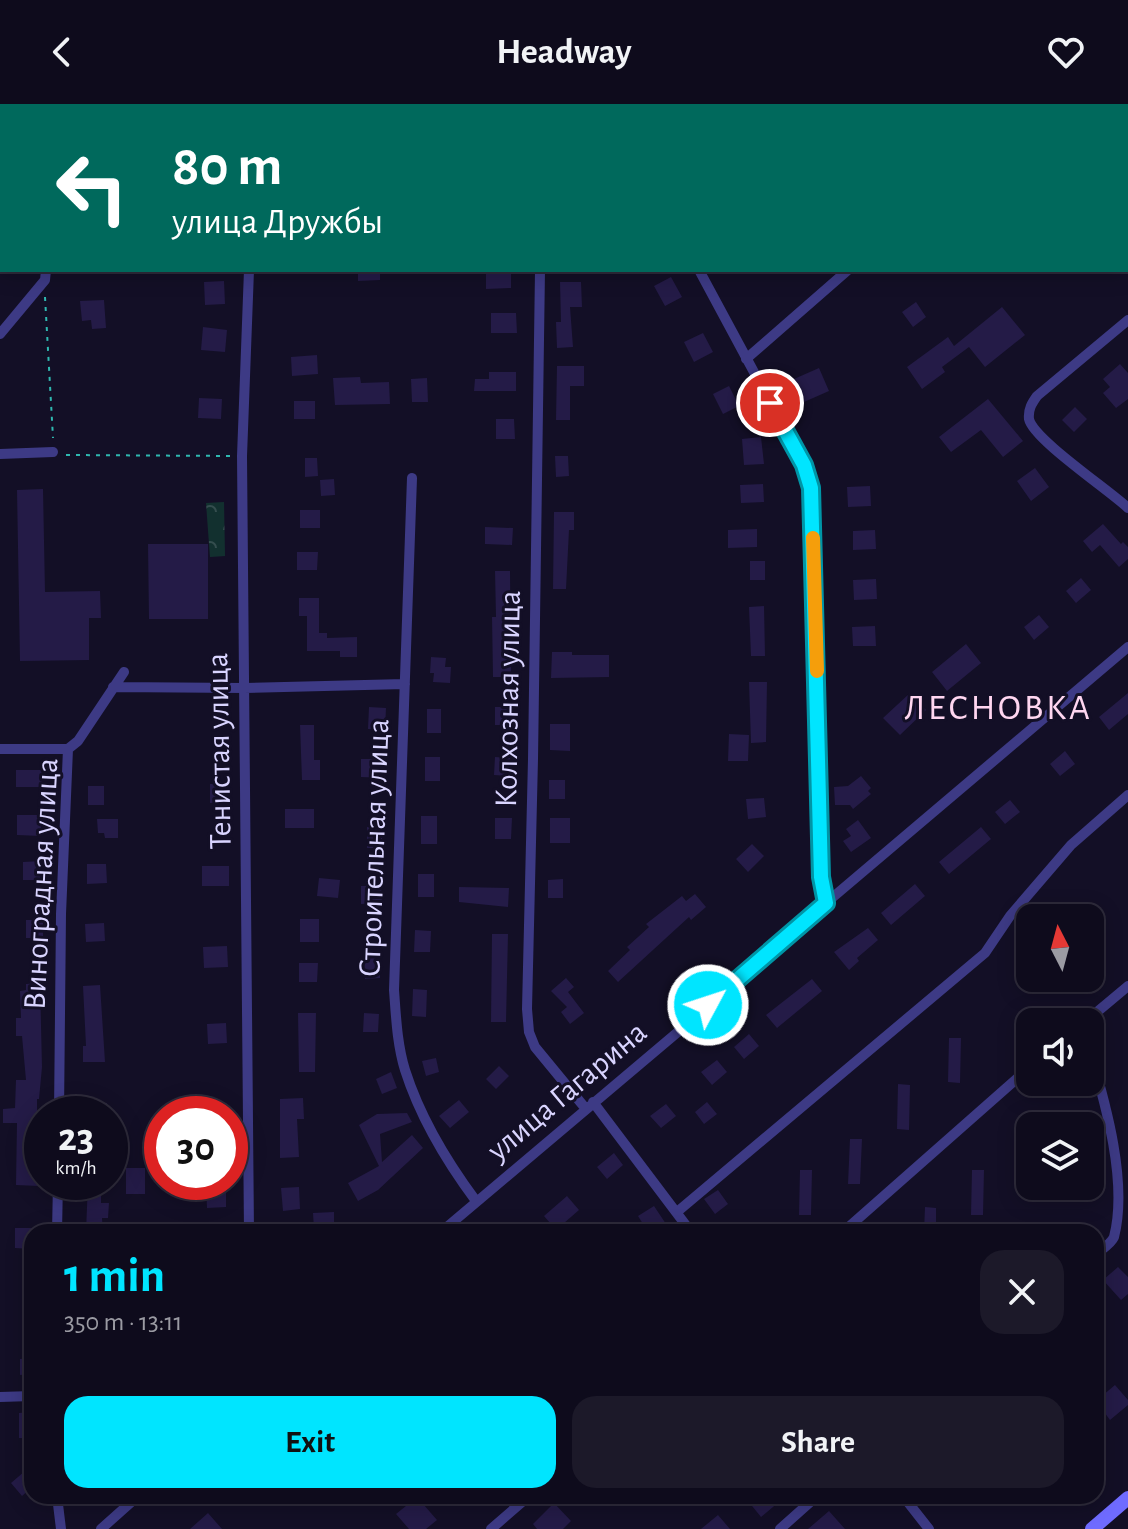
<!DOCTYPE html>
<html lang="en">
<head>
<meta charset="utf-8">
<style>
  :root { --surface:#0e0b1c; --page:#1c1929; --text:#f1f3f6; --muted:#9b9ba3; --line:#2e2b3b; --accent:#00e5ff }
  body { margin:0; font-family:"Alegreya Sans",sans-serif; background:var(--page); color:var(--text); height:100vh; display:flex; flex-direction:column; font-size:30px; white-space:nowrap }
  * { box-sizing:border-box; margin:0 }
  p { font-size:26px; color:var(--muted) }
  .icon { flex:none; width:44px; height:44px; fill:none; stroke:currentColor; stroke-width:2; stroke-linecap:round; stroke-linejoin:round }
  .map { position:relative; flex:1; overflow:hidden }
  .drawer { position:absolute; left:24px; top:1120px; width:1080px; height:280px; display:flex; flex-direction:column; background:var(--surface); border-radius:24px; box-shadow:0 4px 20px #0003,0 0 0 2px var(--line) }
  .drawer>* { flex:none }
  .guide { position:absolute; left:0px; top:0px; width:1128px; height:168px; box-shadow:0 4px 20px #0003,0 0 0 2px var(--line); background:#00695c; color:#fff; overflow:hidden }
  .needle { width:52px; rotate:354deg }
  .fabs { position:absolute; left:1016px; top:800px; display:grid; gap:16px }
  .fabs a { display:grid; place-items:center; width:88px; height:88px; border-radius:16px; background:var(--surface); box-shadow:0 4px 20px #0003,0 0 0 2px var(--line); font-size:40px }
  .speed { position:absolute; left:24px; top:992px; display:flex; gap:16px; font-size:40px; font-weight:700; text-align:center }
  .speed>* { display:grid; place-content:center; width:104px; height:104px; border-radius:50%; background:var(--surface); box-shadow:0 4px 20px #0003,0 0 0 2px var(--line); line-height:1 }
  .speed small { font-size:20px; font-weight:400 }
  .speed .limit { border:12px solid #d22; background:#fff; color:#111 }
  .pin { position:absolute; display:grid; place-items:center; width:68px; height:68px; color:#fff; margin:-34px; border:4px solid #fff; border-radius:50%; box-shadow:0 2px 8px #0007 }
  .me { position:absolute; width:88px; margin:-44px; rotate:50deg; stroke-linejoin:round; filter:drop-shadow(0 0 6px #0008) }
  .turn { display:flex; align-items:center; gap:28px; height:168px; padding:0 40px; font-size:36px }
  .turn .icon { width:104px; height:104px; stroke-width:2.5 }
  .turn b { display:block; font-size:56px; line-height:68px }
  .round { display:grid; place-items:center; flex:none; width:84px; height:84px; border-radius:24px; background:var(--page) }
  .head { display:flex; align-items:center; justify-content:space-between; height:136px; padding:0 40px }
  h1 { font-size:48px; font-weight:700; line-height:60px; color:var(--accent) }
  .primary-button { display:flex; gap:16px; margin-top:auto; padding:16px 40px }
  .primary-button a { flex:1; height:92px; border-radius:24px; background:var(--accent); color:#111; font-size:32px; font-weight:700; line-height:92px; text-align:center }
  .primary-button a+a { background:var(--page); color:var(--text) }
  header { display:flex; justify-content:space-between; align-items:center; height:104px; padding:0 40px; background:var(--surface); font-size:36px; font-weight:700 }
  .map>svg:first-child { display:block }
  .forest { fill:url(#forest-crowns) }
  .building { fill:#241b47 }
  .lines { fill:none; stroke-linecap:round; stroke-linejoin:round }
  .path { stroke:#2fb8b0; stroke-width:2; stroke-dasharray:4 6; stroke-linecap:butt }
  .street { stroke:#3d3a85; stroke-width:10 }
  .secondary { stroke:#6f6bff; stroke-width:14 }
  .route-casing { stroke:#0095a6; stroke-width:20 }
  .route { stroke:#00e5ff; stroke-width:14 }
  .slow { stroke:#f59e0b; stroke-width:14 }
  .labels { text-anchor:middle; dominant-baseline:central; stroke-width:6; stroke-linejoin:round; paint-order:stroke }
  .street-label { font-size:32px; fill:#d9d4ff; stroke:#130f26 }
  .quarter-label { font-size:36px; letter-spacing:2px; fill:#ffd6f0; stroke:#130f26 }
</style>
</head>
<body>
<header><svg class="icon" aria-label="back" viewBox="0 0 24 24"><path d="M15 5l-7 7 7 7"/></svg>Headway<svg class="icon" aria-label="heart" viewBox="0 0 24 24"><path d="M12 20l-8-8c-3-5 5-10 8-4 3-6 11-1 8 4z"/></svg></header>
<div class="map">
<svg width="1128" height="1425" viewBox="0 0 1128 1425">
  <defs>
    <pattern id="forest-crowns" width="20" height="18" patternUnits="userSpaceOnUse" patternTransform="scale(2)"><rect width="20" height="18" fill="#12302f"/><path d="M2 6a3 3 0 1 1 6 0M12 15a3 3 0 1 1 6 0" fill="none" stroke="#344d4e"/></pattern>
  </defs>
  <rect width="100%" height="100%" fill="#130f26"/>
  <path class="forest" d="M 224,398 L 225,452 L 210,453 L 206,399 Z"/>
  <path class="building" d="M 358,166 L 380,166 L 380,176 L 358,177 Z
    M 486,166 L 511,166 L 511,184 L 486,185 Z
    M 671,173 L 682,193 L 665,202 L 654,182 Z
    M 224,177 L 225,200 L 205,201 L 204,178 Z
    M 560,178 L 581,178 L 582,203 L 570,203 L 573,243 L 557,244 L 556,218 L 561,218 Z
    M 104,196 L 106,224 L 92,225 L 91,216 L 82,217 L 80,197 Z
    M 916,198 L 926,213 L 913,223 L 902,208 Z
    M 1002,203 L 1025,231 L 985,263 L 969,243 L 942,263 L 945,268 L 922,285 L 907,263 L 948,233 L 954,242 Z
    M 491,209 L 516,209 L 517,229 L 491,229 Z
    M 203,223 L 227,226 L 225,248 L 201,246 Z
    M 703,229 L 713,248 L 694,258 L 684,238 Z
    M 317,251 L 318,270 L 292,272 L 291,253 Z
    M 1120,260 L 1128,269 L 1128,295 L 1116,304 L 1103,289 L 1110,283 L 1103,275 Z
    M 557,262 L 584,262 L 584,282 L 570,282 L 570,316 L 556,316 Z
    M 819,264 L 829,287 L 804,298 L 794,275 Z
    M 489,268 L 516,268 L 516,287 L 474,287 L 475,275 L 489,275 Z
    M 360,273 L 361,279 L 389,278 L 390,300 L 335,301 L 333,274 Z
    M 427,274 L 428,298 L 412,298 L 411,275 Z
    M 729,282 L 739,302 L 723,310 L 713,290 Z
    M 199,294 L 222,295 L 221,315 L 198,314 Z
    M 988,295 L 1023,337 L 1003,353 L 981,326 L 951,348 L 939,333 Z
    M 294,297 L 315,297 L 315,315 L 294,315 Z
    M 1075,303 L 1087,315 L 1074,328 L 1062,316 Z
    M 496,315 L 514,315 L 515,335 L 496,335 Z
    M 761,333 L 764,360 L 744,361 L 742,335 Z
    M 555,352 L 568,352 L 569,372 L 556,373 Z
    M 305,354 L 317,354 L 318,372 L 305,373 Z
    M 1035,364 L 1049,383 L 1031,397 L 1017,377 Z
    M 334,375 L 335,391 L 321,392 L 320,376 Z
    M 763,380 L 764,398 L 741,399 L 740,381 Z
    M 870,382 L 871,402 L 848,403 L 847,383 Z
    M 43,385 L 45,488 L 100,487 L 101,514 L 89,514 L 89,556 L 20,557 L 17,386 Z
    M 300,406 L 320,406 L 320,424 L 300,424 Z
    M 554,408 L 574,408 L 574,426 L 569,426 L 566,485 L 553,485 Z
    M 1103,420 L 1121,440 L 1123,438 L 1128,443 L 1128,455 L 1119,463 L 1100,441 L 1092,448 L 1083,437 Z
    M 485,423 L 513,424 L 512,441 L 485,440 Z
    M 757,425 L 757,443 L 728,444 L 728,426 Z
    M 875,426 L 876,445 L 853,446 L 853,427 Z
    M 148,440 L 208,440 L 208,515 L 149,515 Z
    M 297,448 L 318,448 L 317,466 L 297,466 Z
    M 750,457 L 765,457 L 765,476 L 750,476 Z
    M 495,467 L 510,467 L 511,573 L 493,573 L 492,513 L 496,513 Z
    M 1081,474 L 1091,486 L 1076,499 L 1066,487 Z
    M 876,475 L 877,495 L 854,496 L 853,476 Z
    M 299,494 L 319,494 L 319,529 L 327,529 L 327,534 L 357,533 L 357,553 L 340,553 L 340,547 L 307,547 L 307,512 L 299,512 Z
    M 764,502 L 765,552 L 751,552 L 749,503 Z
    M 1039,511 L 1049,523 L 1034,536 L 1024,523 Z
    M 875,522 L 876,542 L 853,542 L 852,523 Z
    M 966,540 L 981,559 L 947,587 L 932,568 Z
    M 552,548 L 572,548 L 572,551 L 609,551 L 609,573 L 551,574 Z
    M 431,553 L 446,554 L 445,563 L 451,563 L 450,579 L 433,578 L 434,569 L 430,569 Z
    M 749,578 L 767,578 L 766,638 L 751,639 Z
    M 910,589 L 926,606 L 900,631 L 883,614 Z
    M 1128,589 L 1128,610 L 1109,626 L 1099,613 Z
    M 369,603 L 386,604 L 385,626 L 368,625 Z
    M 495,603 L 510,603 L 510,621 L 495,621 Z
    M 427,605 L 441,605 L 441,629 L 427,629 Z
    M 550,620 L 570,620 L 570,647 L 550,646 Z
    M 300,621 L 314,621 L 314,656 L 320,656 L 320,676 L 302,676 Z
    M 729,630 L 749,631 L 748,657 L 728,657 Z
    M 1065,647 L 1075,660 L 1060,672 L 1050,660 Z
    M 425,653 L 440,653 L 440,677 L 425,677 Z
    M 495,653 L 510,654 L 509,672 L 494,671 Z
    M 361,655 L 385,655 L 385,674 L 361,673 Z
    M 16,666 L 42,666 L 42,683 L 16,683 Z
    M 861,672 L 871,684 L 868,687 L 871,690 L 853,705 L 850,701 L 835,701 L 834,683 L 848,682 Z
    M 549,676 L 565,676 L 565,695 L 549,695 Z
    M 210,680 L 230,680 L 230,698 L 210,699 Z
    M 88,682 L 104,682 L 104,701 L 88,701 Z
    M 764,694 L 766,713 L 748,715 L 746,695 Z
    M 1010,696 L 1020,708 L 1005,720 L 995,708 Z
    M 285,705 L 314,705 L 314,724 L 285,724 Z
    M 17,711 L 41,711 L 41,732 L 17,731 Z
    M 421,712 L 437,712 L 437,740 L 421,740 Z
    M 495,714 L 512,714 L 511,735 L 495,735 Z
    M 550,714 L 570,714 L 570,739 L 550,739 Z
    M 97,715 L 118,715 L 118,734 L 105,734 L 104,729 L 98,729 Z
    M 858,716 L 871,734 L 851,748 L 843,737 L 851,732 L 846,725 Z
    M 367,723 L 382,724 L 382,744 L 367,744 Z
    M 981,723 L 991,735 L 949,770 L 939,758 Z
    M 752,740 L 764,752 L 748,768 L 736,755 Z
    M 42,757 L 43,776 L 23,776 L 23,758 Z
    M 87,760 L 106,760 L 107,779 L 87,780 Z
    M 202,762 L 229,762 L 229,782 L 202,782 Z
    M 418,770 L 434,770 L 434,793 L 418,793 Z
    M 319,774 L 340,776 L 338,794 L 317,792 Z
    M 563,775 L 563,794 L 548,794 L 548,776 Z
    M 915,780 L 925,792 L 891,821 L 881,809 Z
    M 361,782 L 381,782 L 382,799 L 361,800 Z
    M 459,783 L 509,784 L 508,803 L 459,798 Z
    M 695,790 L 706,803 L 691,816 L 689,813 L 618,878 L 608,867 L 630,846 L 627,843 L 649,823 L 646,820 L 682,792 L 686,797 Z
    M 300,815 L 319,815 L 319,838 L 300,838 Z
    M 26,816 L 43,816 L 43,834 L 26,834 Z
    M 104,819 L 105,837 L 86,838 L 85,820 Z
    M 868,824 L 878,836 L 857,854 L 859,857 L 849,866 L 834,848 Z
    M 415,826 L 431,827 L 430,848 L 414,848 Z
    M 492,830 L 508,830 L 506,918 L 491,918 Z
    M 227,842 L 228,863 L 204,864 L 203,843 Z
    M 364,852 L 380,852 L 380,874 L 365,875 Z
    M 299,859 L 318,859 L 317,878 L 299,878 Z
    M 566,874 L 574,883 L 568,888 L 584,909 L 570,920 L 561,908 L 567,903 L 551,887 Z
    M 812,875 L 822,887 L 777,924 L 766,911 Z
    M 40,879 L 42,963 L 39,995 L 37,995 L 37,1033 L 40,1033 L 39,1082 L 16,1081 L 17,1019 L 3,1019 L 3,1005 L 15,1004 L 16,976 L 26,976 L 22,932 L 16,932 L 16,914 L 21,914 L 20,887 L 26,886 L 26,880 Z
    M 100,881 L 105,958 L 83,958 L 83,942 L 86,942 L 83,882 Z
    M 413,885 L 427,886 L 426,913 L 412,912 Z
    M 298,909 L 316,909 L 315,968 L 299,968 Z
    M 364,909 L 379,910 L 378,928 L 363,928 Z
    M 226,919 L 227,939 L 208,940 L 207,920 Z
    M 749,930 L 759,942 L 744,955 L 734,943 Z
    M 949,934 L 961,934 L 960,979 L 948,978 Z
    M 436,954 L 439,968 L 426,972 L 422,957 Z
    M 717,956 L 727,968 L 712,981 L 701,968 Z
    M 499,962 L 509,972 L 496,985 L 486,975 Z
    M 391,968 L 397,984 L 382,990 L 376,975 Z
    M 898,980 L 910,981 L 909,1026 L 897,1025 Z
    M 303,994 L 304,1015 L 297,1015 L 299,1053 L 280,1054 L 280,995 Z
    M 459,996 L 469,1008 L 450,1024 L 439,1012 Z
    M 707,998 L 717,1010 L 704,1020 L 695,1008 Z
    M 83,999 L 107,999 L 107,1010 L 83,1010 Z
    M 207,1000 L 226,1000 L 227,1010 L 208,1010 Z
    M 666,1000 L 676,1012 L 661,1024 L 650,1012 Z
    M 407,1009 L 412,1018 L 380,1030 L 382,1058 L 412,1031 L 423,1044 L 378,1086 L 358,1097 L 348,1079 L 379,1062 L 359,1021 L 377,1010 Z
    M 1020,1024 L 1030,1024 L 1030,1069 L 1018,1069 Z
    M 850,1035 L 862,1035 L 860,1080 L 848,1080 Z
    M 614,1049 L 623,1061 L 607,1075 L 597,1063 Z
    M 126,1064 L 145,1064 L 145,1090 L 126,1090 Z
    M 800,1066 L 812,1066 L 811,1111 L 799,1111 Z
    M 972,1066 L 984,1066 L 983,1111 L 971,1111 Z
    M 88,1078 L 101,1078 L 101,1099 L 109,1099 L 108,1114 L 102,1114 L 103,1128 L 86,1128 Z
    M 206,1081 L 226,1081 L 226,1103 L 207,1104 Z
    M 299,1083 L 300,1105 L 283,1107 L 281,1084 Z
    M 718,1086 L 728,1100 L 715,1110 L 704,1095 Z
    M 567,1092 L 579,1106 L 556,1126 L 544,1112 Z
    M 654,1102 L 668,1123 L 660,1128 L 648,1128 L 638,1112 Z
    M 925,1103 L 936,1104 L 936,1128 L 924,1128 Z
    M 334,1108 L 334,1124 L 314,1125 L 313,1109 Z
    M 15,1124 L 32,1124 L 32,1145 L 15,1144 Z
    M 1118,1163 L 1128,1173 L 1128,1190 L 1121,1196 L 1103,1176 Z
    M 32,1254 L 32,1270 L 20,1271 L 20,1255 Z
    M 1115,1281 L 1128,1296 L 1128,1301 L 1110,1316 L 1096,1297 Z
    M 32,1308 L 32,1334 L 19,1334 L 19,1309 Z
    M 32,1361 L 32,1383 L 22,1392 L 11,1379 Z
    M 744,1392 L 786,1392 L 761,1413 Z
    M 417,1393 L 437,1416 L 426,1425 L 409,1425 L 396,1410 Z
    M 554,1399 L 571,1417 L 563,1425 L 537,1425 L 533,1420 Z
    M 829,1407 L 845,1425 L 808,1425 Z
    M 208,1409 L 222,1425 L 190,1425 Z
    M 718,1411 L 730,1425 L 701,1425 Z"/>
  <g class="lines">
    <path class="path" d="M 494,0 L 498,2
      M 45,193 L 53,334
      M 66,351 L 231,352"/>
    <path class="street" d="M 49,0 L 49,2
      M 616,0 L 617,2
      M 258,2 L 258,0
      M 1036,2 L 1039,0
      M 540,166 L 533,655 L 527,905 L 529,928 L 535,943 L 586,1005
      M 699,166 L 804,361 L 811,384 L 821,773 L 826,799
      M 1128,216 L 1037,292 C 1032,299 1028,305 1029,315 C 1033,335 1109,386 1128,404
      M 0,230 L 45,176 L 46,166
      M 746,255 L 848,166
      M 0,350 L 53,348
      M 412,374 L 394,886 C 396,912 397,940 405,966 C 420,1013 447,1058 476,1097
      M 113,583 L 244,584 L 405,580
      M 0,645 L 68,645
      M 1085,918 L 1128,882
      M 1090,947 C 1106,1001 1128,1079 1114,1133 C 1111,1140 1102,1145 1096,1150
      M 593,998 L 691,1128
      M 59,1010 L 61,810 L 68,645 L 78,637 L 124,568
      M 677,1108 L 985,849 L 1010,812 L 1071,741 L 1128,691
      M 57,1128 L 58,1078
      M 249,1128 L 242,352 L 249,166
      M 441,1128 L 801,824 L 826,799 L 1128,543
      M 843,1128 L 1030,963
      M 0,1293 L 32,1292
      M 57,1392 L 61,1425
      M 903,1392 L 929,1425
      M 101,1425 L 138,1392
      M 491,1425 L 529,1392
      M 780,1425 L 817,1392"/>
    <path class="secondary" d="M 1092,1425 L 1128,1394"/>
  </g>
  <g class="lines">
    <defs>
      <path id="route" d="M 708,901 L 826,799 L 821,773 L 811,384 L 804,361 L 770,299"/>
    </defs>
    <use href="#route" class="route-casing"/>
    <use href="#route" class="route"/>
    <path class="slow" d="M 813,434 L 817,567"/>
  </g>
  <g class="labels">
    <g class="street-label">
      <text transform="translate(508 595) rotate(-89)">Колхозная улица</text>
      <text transform="translate(219 647) rotate(-91)">Тенистая улица</text>
      <text transform="translate(374 744) rotate(-88)">Строительная улица</text>
      <text transform="translate(41 780) rotate(-87)">Виноградная улица</text>
      <text transform="translate(567 987) rotate(-40)">улица Гагарина</text>
    </g>
    <g class="quarter-label">
      <text x="998" y="604">ЛЕСНОВКА</text>
    </g>
  </g>
</svg>
<div class="fabs">
<a><svg class="needle" viewBox="-14 -14 28 28"><path d="M0-13l5 13h-10z" fill="#e53935"/><path d="M0 13l5-13h-10z" fill="#9b9ba3"/></svg></a>
<a><svg class="icon" aria-label="sound" viewBox="0 0 24 24"><path d="M4 9h4l5-4v14l-5-4H4zM17 9q2 3 0 6"/></svg></a>
<a><svg class="icon" aria-label="layers" viewBox="0 0 24 24"><path d="M12 4l9 5-9 5-9-5zM3 14l9 5 9-5"/></svg></a>
</div>
<div class="speed"><div>23<small>km/h</small></div><div class="limit">30</div></div>
<div class="pin" style="left:770px;top:299px;background:#d93025"><svg class="icon" aria-label="arrive" viewBox="0 0 24 24"><path d="M6 21V4h12l-3 4 3 4H6"/></svg></div>
<svg class="me" style="left:708px;top:901px" viewBox="-20 -20 40 40"><circle r="17" fill="#00e5ff" stroke="#fff" stroke-width="3"/><path d="M0-11L8 9 0 5-8 9z" fill="#fff"/></svg>
<div class="guide">
<div class="turn"><svg class="icon" aria-label="left" viewBox="0 0 24 24"><path d="M17 20v-9H6M10 6l-5 5 5 5"/></svg><div><b>80 m</b>улица Дружбы</div></div>
</div>
<section class="drawer">
<div class="head"><div><h1>1 min</h1><p>350 m · 13:11</p></div><a class="round"><svg class="icon" aria-label="close" viewBox="0 0 24 24"><path d="M6 6l12 12M18 6L6 18"/></svg></a></div>
<div class="primary-button"><a>Exit</a><a>Share</a></div>
</section>
</div>
</body>
</html>
